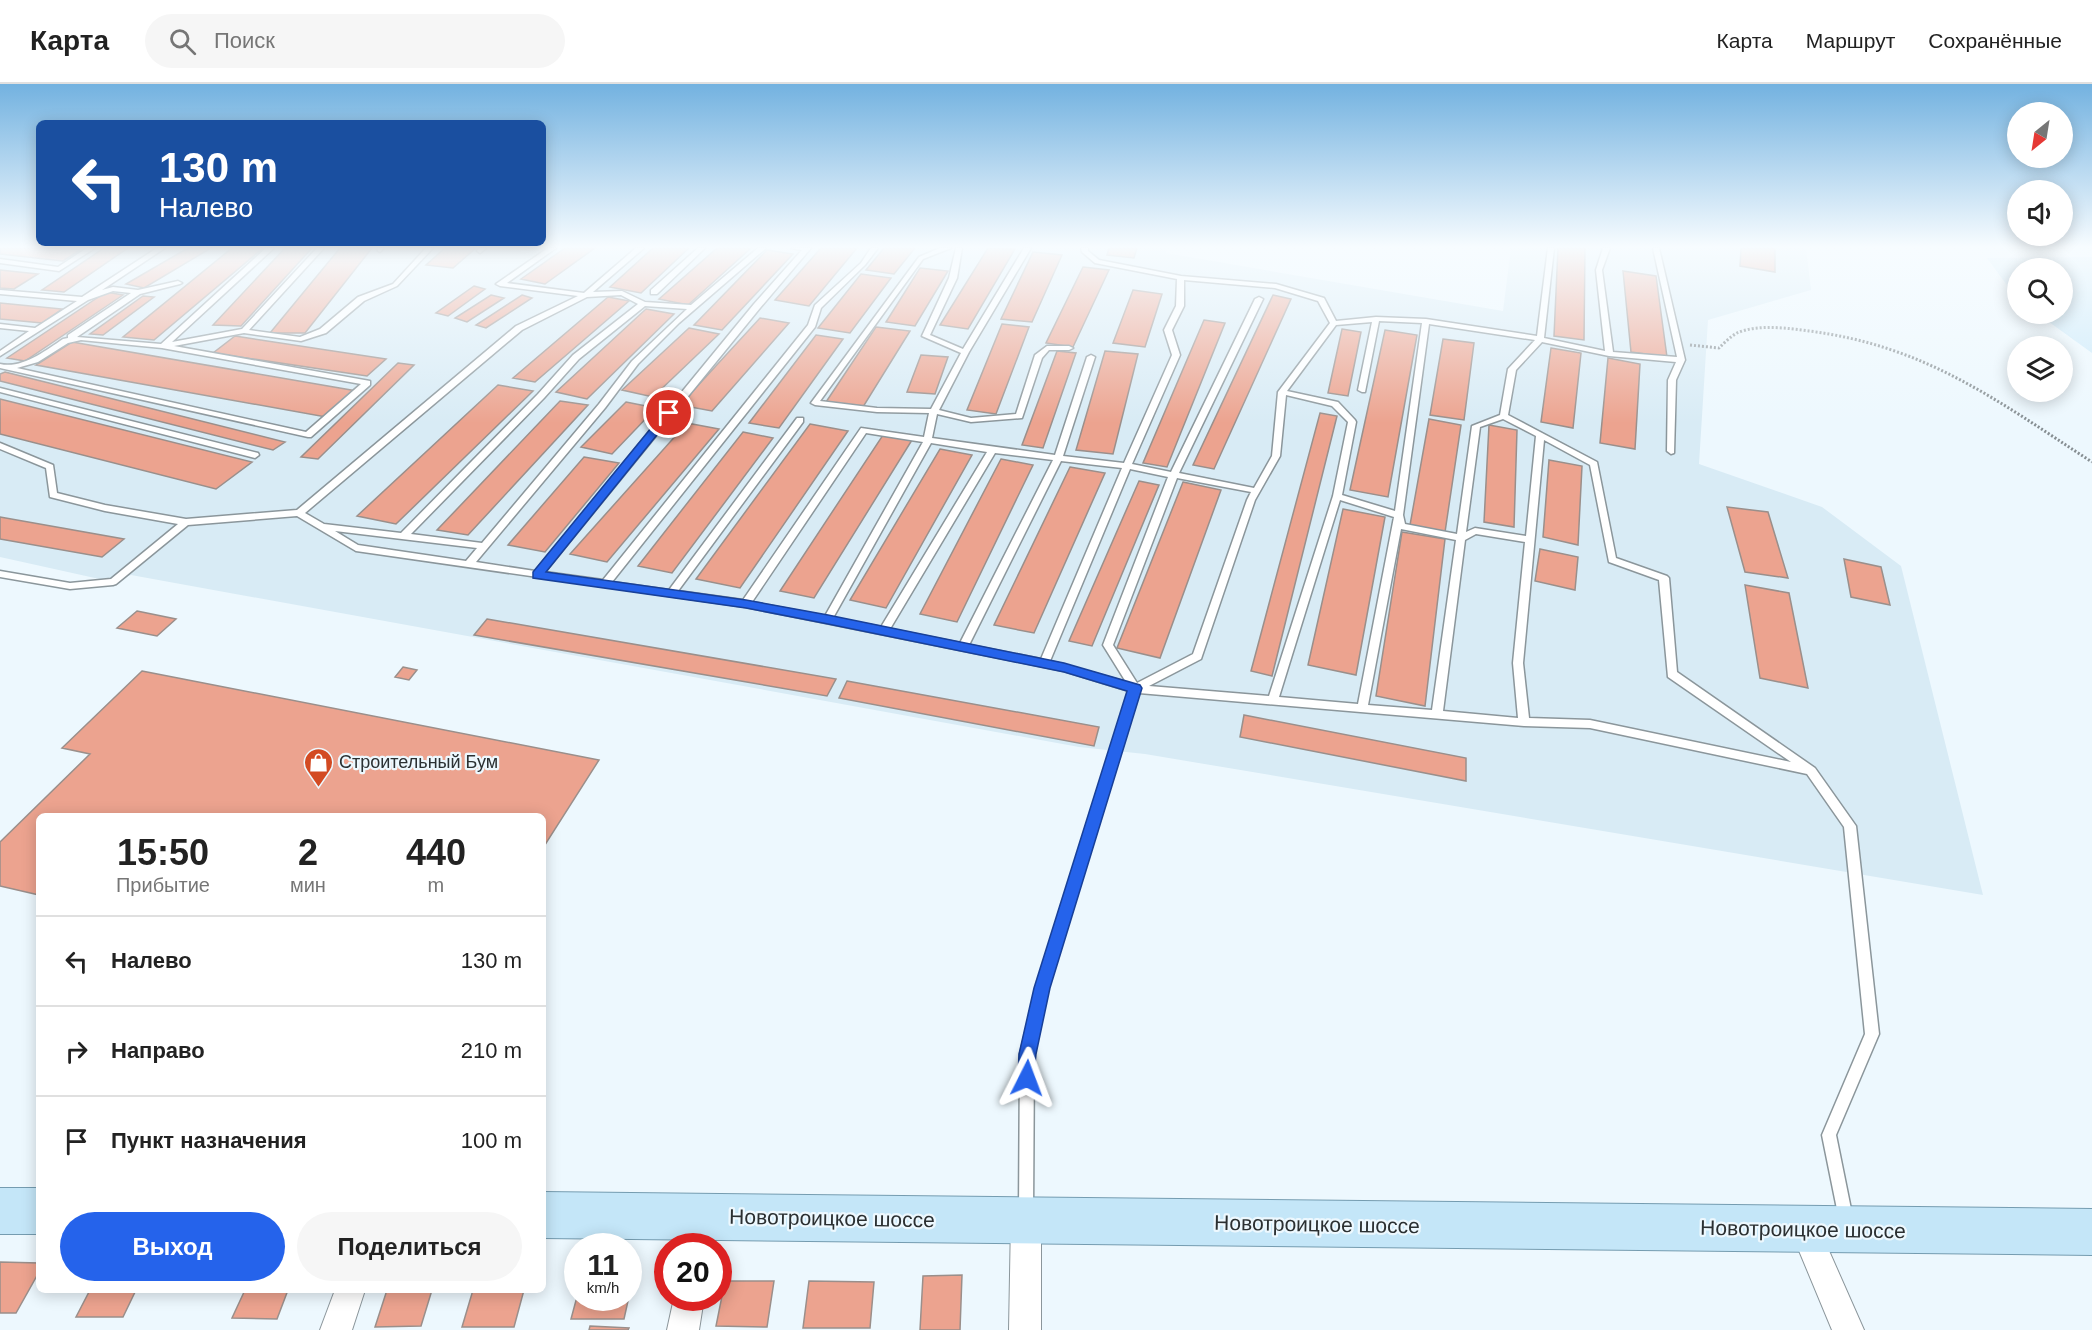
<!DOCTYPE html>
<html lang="ru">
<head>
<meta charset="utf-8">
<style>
  :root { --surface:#fff; --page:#f6f6f6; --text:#222; --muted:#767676; --line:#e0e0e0; --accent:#2563eb }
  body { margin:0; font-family:Arial,sans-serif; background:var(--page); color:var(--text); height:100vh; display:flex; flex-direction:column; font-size:22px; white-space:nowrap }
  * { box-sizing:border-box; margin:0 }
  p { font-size:20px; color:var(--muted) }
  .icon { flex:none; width:33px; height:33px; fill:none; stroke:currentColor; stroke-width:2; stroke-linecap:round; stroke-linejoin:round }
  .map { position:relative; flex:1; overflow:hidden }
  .details { position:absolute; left:36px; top:729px; width:510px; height:480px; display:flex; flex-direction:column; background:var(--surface); border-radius:9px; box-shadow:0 3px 15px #0003 }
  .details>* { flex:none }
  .guide { position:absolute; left:36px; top:36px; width:510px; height:126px; border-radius:9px; box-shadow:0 3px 15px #0003; background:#1a4fa0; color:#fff; overflow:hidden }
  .needle { width:39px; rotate:210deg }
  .tools { position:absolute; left:2007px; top:18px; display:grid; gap:12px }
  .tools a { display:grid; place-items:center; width:66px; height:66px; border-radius:50%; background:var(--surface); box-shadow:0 3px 15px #0003; font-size:30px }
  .speed { position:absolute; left:564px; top:1149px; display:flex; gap:12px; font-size:30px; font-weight:700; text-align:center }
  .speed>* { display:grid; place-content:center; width:78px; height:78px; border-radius:50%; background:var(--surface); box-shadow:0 3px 15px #0003; line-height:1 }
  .speed small { font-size:15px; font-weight:400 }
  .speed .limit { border:9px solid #d22; background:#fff; color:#111 }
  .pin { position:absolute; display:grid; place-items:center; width:51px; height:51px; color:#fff; margin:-26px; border:3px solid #fff; border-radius:50%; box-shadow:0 2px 6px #0007 }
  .me { position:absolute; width:66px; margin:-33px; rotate:3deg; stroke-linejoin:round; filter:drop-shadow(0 0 4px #0008) }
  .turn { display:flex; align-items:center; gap:21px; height:126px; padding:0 24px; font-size:27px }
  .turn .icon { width:78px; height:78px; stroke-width:2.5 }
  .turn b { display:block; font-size:42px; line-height:51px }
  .eta { display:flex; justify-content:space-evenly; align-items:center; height:102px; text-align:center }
  .eta b { font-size:36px; font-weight:700; line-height:42px }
  .action { display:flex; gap:12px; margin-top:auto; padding:12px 24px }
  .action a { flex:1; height:69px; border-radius:36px; background:var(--accent); color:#fff; font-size:24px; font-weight:700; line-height:69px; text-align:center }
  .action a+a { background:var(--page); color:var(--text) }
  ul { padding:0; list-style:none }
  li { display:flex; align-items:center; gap:18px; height:90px; padding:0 24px; border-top:2px solid var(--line) }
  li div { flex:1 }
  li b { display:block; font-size:22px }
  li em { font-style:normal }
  header { display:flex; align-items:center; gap:36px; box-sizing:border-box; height:84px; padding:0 30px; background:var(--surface); border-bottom:2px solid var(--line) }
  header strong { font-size:28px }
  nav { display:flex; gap:33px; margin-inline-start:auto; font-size:21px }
  .search { width:420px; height:54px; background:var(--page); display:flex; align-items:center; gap:15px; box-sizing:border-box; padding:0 21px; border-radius:33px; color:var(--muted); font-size:22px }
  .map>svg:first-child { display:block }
  .built { fill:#d8ebf5 }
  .green { fill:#cbe9f9 }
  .building { fill:#eca38f; stroke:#9a8f8b; stroke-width:1.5 }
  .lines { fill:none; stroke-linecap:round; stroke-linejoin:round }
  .service-casing { stroke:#8b969b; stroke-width:3 }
  .minor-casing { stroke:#8b969b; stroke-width:2 }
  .primary-casing { stroke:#759cb0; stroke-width:2 }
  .path { stroke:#868e92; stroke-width:3; stroke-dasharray:2 2; stroke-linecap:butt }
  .service { fill:#fff; fill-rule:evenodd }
  .minor { fill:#fff; fill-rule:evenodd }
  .primary { fill:#c4e6f8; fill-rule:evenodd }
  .route { fill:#2563eb; stroke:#184099; stroke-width:1.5 }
  .labels { text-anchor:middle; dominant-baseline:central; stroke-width:4.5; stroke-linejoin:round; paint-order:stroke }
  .poi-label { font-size:18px; fill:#2b3032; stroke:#edf8fe; text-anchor:start }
  .near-street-label { font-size:21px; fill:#2b3032; stroke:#edf8fe }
</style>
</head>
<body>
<header>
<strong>Карта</strong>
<div class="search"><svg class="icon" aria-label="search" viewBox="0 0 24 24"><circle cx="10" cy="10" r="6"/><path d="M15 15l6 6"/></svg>Поиск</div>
<nav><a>Карта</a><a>Маршрут</a><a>Сохранённые</a></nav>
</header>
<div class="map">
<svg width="2092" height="1246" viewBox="0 0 2092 1246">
  <rect width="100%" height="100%" fill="#edf8fe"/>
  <path class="built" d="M 0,164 L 1167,164 L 1166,169 L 1503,227 L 1511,164 L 1806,164 L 1811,206 L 1708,236 L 1699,380 L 1822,423 L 1901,482 L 1983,811 L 1145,670 L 1079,663 L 131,491 L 113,498 L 0,473 Z"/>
  <path class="green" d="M 2092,173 L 2092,269 L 2038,230 L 2062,230 L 2062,184 L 2018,184 L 2017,215 L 1987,174 Z"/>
  <path class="building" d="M 0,164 L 66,164 L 80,166 L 63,177 L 0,170 Z
    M 104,164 L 128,164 L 64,208 L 42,206 Z
    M 188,164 L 211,164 L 144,204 L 126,200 Z
    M 232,164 L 263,164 L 154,256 L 123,253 Z
    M 285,164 L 312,164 L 241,242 L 213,241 Z
    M 340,164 L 372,164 L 305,249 L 270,249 Z
    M 445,164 L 476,164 L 453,184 L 426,181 Z
    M 565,164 L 595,164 L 545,200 L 521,195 Z
    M 653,164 L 689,164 L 641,209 L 610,203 Z
    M 717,164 L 751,164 L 688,221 L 659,215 Z
    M 821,164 L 857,164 L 809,222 L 775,216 Z
    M 884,164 L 915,164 L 894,190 L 866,186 Z
    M 988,164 L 1015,165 L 968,245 L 940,241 Z
    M 1109,164 L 1137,164 L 1134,174 L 1107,171 Z
    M 1558,164 L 1585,164 L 1584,256 L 1554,252 Z
    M 1741,164 L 1775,164 L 1775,188 L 1740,182 Z
    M 767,166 L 793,170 L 722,246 L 694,241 Z
    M 1033,168 L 1062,171 L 1032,238 L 1001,235 Z
    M 1083,183 L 1109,186 L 1073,263 L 1046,259 Z
    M 920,184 L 948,187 L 915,242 L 886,238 Z
    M 0,186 L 38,190 L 14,205 L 0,204 Z
    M 1623,187 L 1656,192 L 1667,273 L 1631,268 Z
    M 861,190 L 891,194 L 850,249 L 818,244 Z
    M 474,202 L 485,205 L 448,232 L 436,229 Z
    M 1133,206 L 1162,210 L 1145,263 L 1113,259 Z
    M 106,208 L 123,211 L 25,277 L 7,274 Z
    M 491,211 L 504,214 L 467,238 L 455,234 Z
    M 522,211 L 532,214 L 486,244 L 476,241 Z
    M 1273,211 L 1291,215 L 1214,385 L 1193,381 Z
    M 143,212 L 154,213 L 103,251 L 90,250 Z
    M 608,213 L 629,217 L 535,298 L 513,294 Z
    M 0,219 L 62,225 L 42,239 L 0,235 Z
    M 646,225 L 674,230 L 587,315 L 556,308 Z
    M 760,234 L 789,239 L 712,327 L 680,321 Z
    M 1204,236 L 1225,239 L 1167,383 L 1143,379 Z
    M 1002,240 L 1029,243 L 996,330 L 967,326 Z
    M 876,243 L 910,247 L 863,323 L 826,318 Z
    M 689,244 L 719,250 L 653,313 L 622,306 Z
    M 1342,245 L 1361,248 L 1348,312 L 1328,309 Z
    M 1385,246 L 1417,251 L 1388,413 L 1350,406 Z
    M 816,251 L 843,255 L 779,344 L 749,339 Z
    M 235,252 L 386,275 L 367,292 L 213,269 Z
    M 1443,255 L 1474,259 L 1464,336 L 1430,331 Z
    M 72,258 L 357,307 L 326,333 L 36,281 Z
    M 1551,264 L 1581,269 L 1573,344 L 1541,338 Z
    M 1057,267 L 1076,269 L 1043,364 L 1022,361 Z
    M 1105,267 L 1138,270 L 1113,370 L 1076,366 Z
    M 921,271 L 948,273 L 935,310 L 907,308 Z
    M 1608,274 L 1640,280 L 1635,365 L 1600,359 Z
    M 398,279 L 414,281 L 318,375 L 301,373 Z
    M 5,288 L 285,358 L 273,366 L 0,297 L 0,290 Z
    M 498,301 L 533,307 L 396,440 L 357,432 Z
    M 0,315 L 252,378 L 216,405 L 0,350 Z
    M 560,317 L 588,321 L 468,451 L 437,446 Z
    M 626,318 L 656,324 L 612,370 L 581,363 Z
    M 1320,329 L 1337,332 L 1272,592 L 1251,587 Z
    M 1429,335 L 1461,341 L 1445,448 L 1410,441 Z
    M 687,339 L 719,345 L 607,478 L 570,470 Z
    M 810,340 L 848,347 L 740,504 L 696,495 Z
    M 1489,341 L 1517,346 L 1514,443 L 1484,438 Z
    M 743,348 L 773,354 L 672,489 L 638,482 Z
    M 883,351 L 912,356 L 814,514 L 780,507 Z
    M 940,365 L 972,371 L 886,524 L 850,516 Z
    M 584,373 L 619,379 L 545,468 L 508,461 Z
    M 1001,375 L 1033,381 L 957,538 L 920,530 Z
    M 1549,376 L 1582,382 L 1578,461 L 1543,453 Z
    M 1070,383 L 1105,389 L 1034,549 L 994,541 Z
    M 1139,397 L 1159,401 L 1092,562 L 1069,557 Z
    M 1183,398 L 1221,406 L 1160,574 L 1117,564 Z
    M 1727,423 L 1768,428 L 1788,494 L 1745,488 Z
    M 1343,425 L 1385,433 L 1356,591 L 1308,581 Z
    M 0,433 L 124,455 L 102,473 L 0,455 Z
    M 1402,448 L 1445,455 L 1425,622 L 1376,612 Z
    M 1540,465 L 1578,473 L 1575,506 L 1535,497 Z
    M 1844,475 L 1881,483 L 1890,521 L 1851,513 Z
    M 1745,501 L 1789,509 L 1808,604 L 1760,594 Z
    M 137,527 L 176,535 L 157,552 L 117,544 Z
    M 487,535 L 836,595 L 827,612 L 474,551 Z
    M 403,583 L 417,586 L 409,596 L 395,593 Z
    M 142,587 L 599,676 L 543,764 L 543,732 L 39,732 L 39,811 L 0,802 L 0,758 L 90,670 L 62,664 Z
    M 847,597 L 1099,643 L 1094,662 L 839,614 Z
    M 1244,631 L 1466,674 L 1466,697 L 1240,653 Z
    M 0,1178 L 39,1179 L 39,1188 L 16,1229 L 0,1229 Z
    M 628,1190 L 634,1190 L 624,1235 L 571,1235 L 578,1209 L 578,1214 L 628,1214 Z
    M 962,1191 L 960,1246 L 920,1246 L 923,1192 Z
    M 725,1197 L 774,1197 L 767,1243 L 716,1242 Z
    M 809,1197 L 874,1198 L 870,1244 L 803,1244 Z
    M 90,1206 L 136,1206 L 123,1233 L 76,1233 Z
    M 245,1206 L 288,1206 L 277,1235 L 232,1234 Z
    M 387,1206 L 432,1206 L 421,1242 L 375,1243 Z
    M 473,1206 L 524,1206 L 514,1243 L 462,1243 Z
    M 590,1242 L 629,1244 L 628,1246 L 589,1246 Z"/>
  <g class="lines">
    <defs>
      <path id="service" d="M 87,164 L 95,164 L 59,187 L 0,179 L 0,175 L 58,183 Z
        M 157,164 L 165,164 L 102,206 L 113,203 L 138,206 L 178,197 L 182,199 L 180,200 L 140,210 L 77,253 L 161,260 L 266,164 L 274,164 L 172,258 L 242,245 L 317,164 L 324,164 L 249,246 L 300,253 L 320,245 L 358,213 L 393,200 L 426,164 L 433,164 L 397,202 L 364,217 L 326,249 L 301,257 L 244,249 L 174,262 L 370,297 L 370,301 L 311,353 L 308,353 L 0,284 L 0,280 C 22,285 45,267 63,255 L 68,254 L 68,251 L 131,209 L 113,207 L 88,216 L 0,272 L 0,267 L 29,247 L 0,244 L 0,240 L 35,244 L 77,217 L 0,210 L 0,206 L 82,213 ZM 81,256 L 162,264 L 361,300 L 306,348 L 17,284 L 38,278 L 68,259 Z
        M 377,164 L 384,164 L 380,168 L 378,167 Z
        M 479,164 L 486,164 L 480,169 L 477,167 Z
        M 548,164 L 556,164 L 507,199 L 584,209 L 636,164 L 644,164 L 593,208 L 622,207 L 645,218 L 691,221 L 758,164 L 766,164 L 679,239 L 638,280 L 605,324 L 476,478 L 535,487 L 754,220 L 802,166 L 791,164 L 811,164 L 760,224 L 545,488 L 603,496 L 808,241 L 815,221 L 861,179 L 871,164 L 878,164 L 865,181 L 821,224 L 815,243 L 612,498 L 669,506 L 797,334 L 803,334 L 803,338 L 678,507 L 743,516 L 861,344 L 924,353 L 929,329 L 877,328 L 815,321 L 811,319 L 919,173 L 940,164 L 951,164 L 923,175 L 820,317 L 877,324 L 931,325 L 961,269 L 922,252 L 949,194 L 956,164 L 962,164 L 957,194 L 930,251 L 963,265 L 1024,164 L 1031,164 L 969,268 L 939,326 L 971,334 L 1016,330 L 1035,271 L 1047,262 L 1069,262 L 1073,264 L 1069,266 L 1049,266 L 1042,274 L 1022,334 L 971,338 L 937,330 L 932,354 L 1055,371 L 1087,273 L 1091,271 L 1095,273 L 1063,372 L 1124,379 L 1172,271 L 1164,246 L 1176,222 L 1177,195 L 1095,179 L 1082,168 L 1081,164 L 1088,164 L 1088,167 L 1099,176 L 1181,192 L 1276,200 L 1324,214 L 1336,237 L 1376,233 L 1426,235 L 1537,252 L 1548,164 L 1554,164 L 1544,254 L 1605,267 L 1596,186 L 1603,164 L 1610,164 L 1602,186 L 1613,268 L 1677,273 L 1653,164 L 1659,164 L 1685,276 L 1676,296 L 1674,369 L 1671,370 L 1667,367 L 1668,296 L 1676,278 L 1609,272 L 1542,258 L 1516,286 L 1508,331 L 1597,378 L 1616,474 L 1667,492 L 1669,494 L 1677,588 L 1815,684 L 1856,742 L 1879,950 L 1836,1051 L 1853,1135 L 1851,1140 L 1846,1142 L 1841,1140 L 1839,1135 L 1822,1051 L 1865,950 L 1844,743 L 1807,690 L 1590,644 L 1524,642 L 1139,609 L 1048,905 L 1034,970 L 1033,1127 L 1031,1132 L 1026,1134 L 1021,1132 L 1019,1127 L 1020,970 L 1036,905 L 1129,607 L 1064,587 L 746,523 L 356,467 L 297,432 L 188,441 L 116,500 L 113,501 L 70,505 L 0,493 L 0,487 L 70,499 L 111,495 L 178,440 L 105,427 L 50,413 L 46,384 L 0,365 L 0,359 L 53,381 L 57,409 L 105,421 L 186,435 L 297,426 L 516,242 L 578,212 L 500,202 L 496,200 ZM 1184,196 L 1275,204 L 1318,217 L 1330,239 L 1278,308 L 1272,372 L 1254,404 L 1179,389 L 1263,215 L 1259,213 L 1255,215 L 1171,388 L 1132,380 L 1180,271 L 1172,246 L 1184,222 ZM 621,211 L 638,220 L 573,271 L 538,310 L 401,449 L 324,440 L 305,429 L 522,246 L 587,213 ZM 645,222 L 687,225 L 632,277 L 599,320 L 482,459 L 411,450 L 544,314 L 579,275 ZM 1379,237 L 1422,239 L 1395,427 L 1342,411 L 1356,338 L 1355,336 L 1338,318 L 1287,307 L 1336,241 L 1372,238 L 1358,306 L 1362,308 L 1365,308 ZM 1429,240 L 1535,256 L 1508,285 L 1500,331 L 1472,342 L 1457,450 L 1405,440 L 1403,431 ZM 1286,311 L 1332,322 L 1348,338 L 1333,412 L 1269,612 L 1149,602 L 1201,575 L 1202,572 L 1255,416 L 1280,372 ZM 1503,335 L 1536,352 L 1526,452 L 1475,444 L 1466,448 L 1480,343 ZM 866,349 L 923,358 L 825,532 L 752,518 ZM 1544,356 L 1590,381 L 1609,478 L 1659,496 L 1668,593 L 1791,678 L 1590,636 L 1529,634 L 1523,579 ZM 931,359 L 987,368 L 881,543 L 833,534 ZM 995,369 L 1053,376 L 960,559 L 890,545 ZM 1061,377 L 1122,384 L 1041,575 L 969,561 ZM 1130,385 L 1168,393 L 1103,561 L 1126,598 L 1050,577 ZM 1177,394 L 1251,408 L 1247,416 L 1193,570 L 1137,599 L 1113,561 ZM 1340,416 L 1394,433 L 1358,620 L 1279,613 ZM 1401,445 L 1456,456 L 1432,626 L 1368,621 ZM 335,447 L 477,464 L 466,477 L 358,461 ZM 1476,450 L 1525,458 L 1513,579 L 1518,634 L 1443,627 L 1465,456 Z
        M 698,164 L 705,164 L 657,210 L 651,210 L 651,206 Z
        M 0,304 L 258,369 L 259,371 L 255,374 L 0,308 Z"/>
      <path id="minor" d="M 704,1117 L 714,1122 L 719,1132 L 714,1162 L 684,1162 L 694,1122 Z
        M 1026,1121 L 1036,1126 L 1041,1136 L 1041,1246 L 1009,1246 L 1011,1136 L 1016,1126 Z
        M 1805,1130 L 1815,1135 L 1864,1246 L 1832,1246 L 1790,1145 L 1795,1135 Z
        M 335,1206 L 365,1206 L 352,1246 L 320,1246 Z
        M 674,1214 L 704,1214 L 699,1246 L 667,1246 Z"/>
      <path id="primary" d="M 0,1104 L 39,1104 L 39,1150 L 0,1150 Z
        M 543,1108 L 2092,1125 L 2092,1171 L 543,1154 Z"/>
    </defs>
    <use href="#service" class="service-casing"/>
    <use href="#minor" class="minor-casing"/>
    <use href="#primary" class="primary-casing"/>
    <path class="path" d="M 1690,261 L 1719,264 C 1724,259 1730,253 1737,249 C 1757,240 1788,244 1809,247 C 1926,262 1996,316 2092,378"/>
    <use href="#service" class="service"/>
    <use href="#minor" class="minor"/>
    <use href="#primary" class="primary"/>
  </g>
  <linearGradient id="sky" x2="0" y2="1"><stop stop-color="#73b2e0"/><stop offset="0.48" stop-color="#f7fcff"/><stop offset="1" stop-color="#f7fcff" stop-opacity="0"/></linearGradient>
  <rect width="2092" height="339" fill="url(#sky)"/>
  <path class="route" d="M 669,326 L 674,329 L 673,331 L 546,488 L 746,516 L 828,531 L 1064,579 L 1140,601 L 1142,604 L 1050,904 L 1036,970 L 1033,1000 L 1027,1002 L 1021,1000 L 1018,994 L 1019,970 L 1034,904 L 1127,607 L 1064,588 L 828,540 L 746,524 L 533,494 L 533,488 L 665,327 Z"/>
  <defs>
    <symbol id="shop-pin" viewBox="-11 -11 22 30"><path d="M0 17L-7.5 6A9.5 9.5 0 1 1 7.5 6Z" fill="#d34a22" stroke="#edf8fe"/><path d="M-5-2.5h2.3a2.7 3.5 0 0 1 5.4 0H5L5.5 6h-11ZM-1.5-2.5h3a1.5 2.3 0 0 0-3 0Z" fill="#fff"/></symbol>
  </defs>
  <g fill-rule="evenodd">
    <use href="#shop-pin" x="302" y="662" width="33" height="45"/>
  </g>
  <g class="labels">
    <g class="poi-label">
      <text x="339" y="678">Строительный Бум</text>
    </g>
    <g class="near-street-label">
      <text transform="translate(832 1134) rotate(1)">Новотроицкое шоссе</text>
      <text transform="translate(1317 1140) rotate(1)">Новотроицкое шоссе</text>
      <text transform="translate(1803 1145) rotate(1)">Новотроицкое шоссе</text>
    </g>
  </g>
</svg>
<div class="tools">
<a><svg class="needle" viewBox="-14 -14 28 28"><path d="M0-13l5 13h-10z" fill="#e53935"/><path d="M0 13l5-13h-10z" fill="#767676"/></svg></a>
<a><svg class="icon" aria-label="sound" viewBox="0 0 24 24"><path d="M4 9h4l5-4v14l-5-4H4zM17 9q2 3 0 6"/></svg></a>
<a><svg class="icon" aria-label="search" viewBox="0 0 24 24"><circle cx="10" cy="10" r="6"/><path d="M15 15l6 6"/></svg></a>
<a><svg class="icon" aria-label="layers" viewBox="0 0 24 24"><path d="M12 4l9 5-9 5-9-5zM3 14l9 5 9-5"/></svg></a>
</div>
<div class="speed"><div>11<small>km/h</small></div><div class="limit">20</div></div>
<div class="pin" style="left:669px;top:329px;background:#d93025"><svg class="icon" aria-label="arrive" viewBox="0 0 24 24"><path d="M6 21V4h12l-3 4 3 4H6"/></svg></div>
<svg class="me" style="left:1027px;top:994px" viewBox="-20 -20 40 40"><path d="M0-17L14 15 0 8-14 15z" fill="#2563eb" stroke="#fff" stroke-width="4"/></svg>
<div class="guide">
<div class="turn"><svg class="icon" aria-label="left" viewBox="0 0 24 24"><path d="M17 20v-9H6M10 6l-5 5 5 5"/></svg><div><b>130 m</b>Налево</div></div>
</div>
<section class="details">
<div class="eta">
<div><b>15:50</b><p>Прибытие</p></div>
<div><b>2</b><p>мин</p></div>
<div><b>440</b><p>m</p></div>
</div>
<ul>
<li><svg class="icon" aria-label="left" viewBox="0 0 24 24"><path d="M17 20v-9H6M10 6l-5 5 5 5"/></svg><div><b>Налево</b></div><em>130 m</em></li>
<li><svg class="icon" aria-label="right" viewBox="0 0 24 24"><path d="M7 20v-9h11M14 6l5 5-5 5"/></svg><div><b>Направо</b></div><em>210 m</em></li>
<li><svg class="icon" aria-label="arrive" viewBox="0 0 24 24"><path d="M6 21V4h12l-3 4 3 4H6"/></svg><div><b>Пункт назначения</b></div><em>100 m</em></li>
</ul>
<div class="action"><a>Выход</a><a>Поделиться</a></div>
</section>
</div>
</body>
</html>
